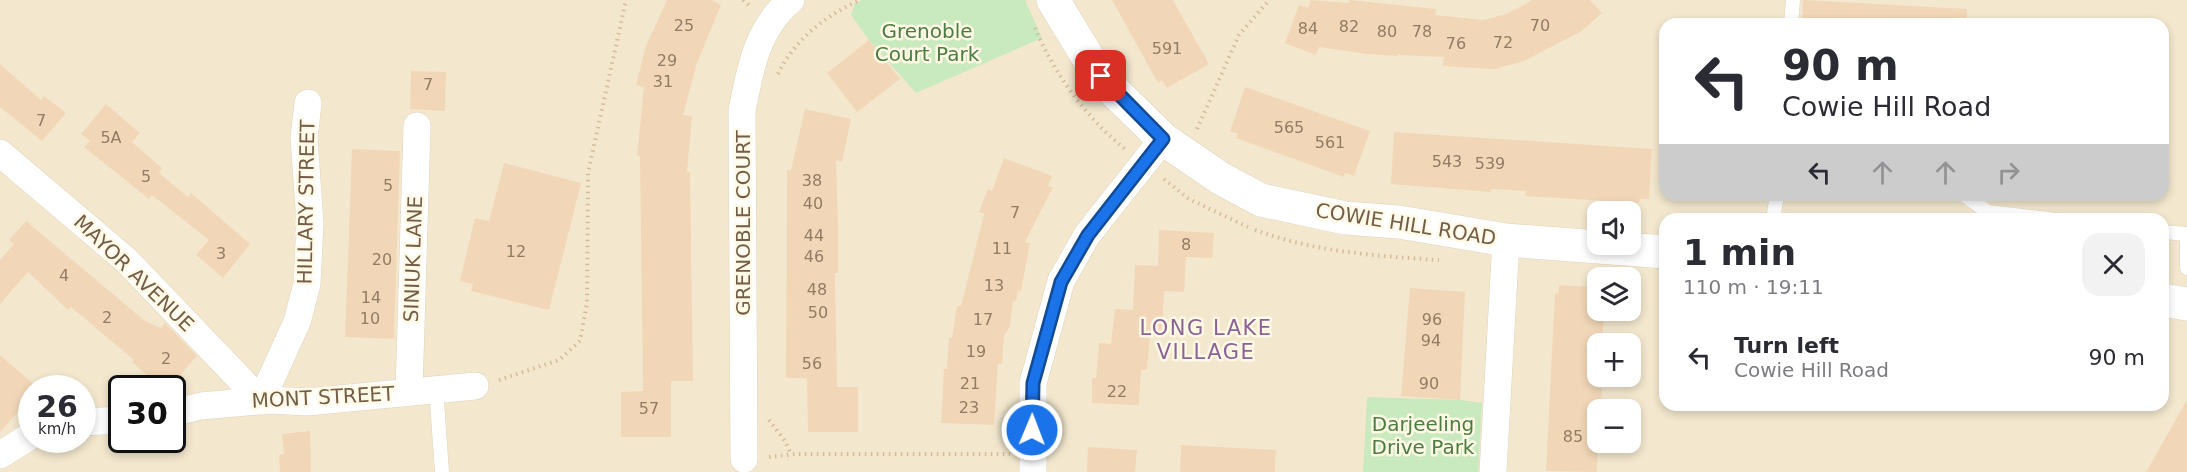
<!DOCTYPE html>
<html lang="en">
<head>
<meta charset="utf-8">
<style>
  :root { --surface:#fff; --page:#f2f2f3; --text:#2b2b33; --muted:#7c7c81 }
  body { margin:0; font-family:"DejaVu Sans",sans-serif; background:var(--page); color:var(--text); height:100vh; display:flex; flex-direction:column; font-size:22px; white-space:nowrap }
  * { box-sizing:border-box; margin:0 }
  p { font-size:20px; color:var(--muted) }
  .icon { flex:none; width:33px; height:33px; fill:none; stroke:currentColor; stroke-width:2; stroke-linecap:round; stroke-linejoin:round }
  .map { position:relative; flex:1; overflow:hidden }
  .sheet { position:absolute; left:1659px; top:213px; width:510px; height:198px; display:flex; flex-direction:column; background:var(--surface); border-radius:18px; box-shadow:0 3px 9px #0003 }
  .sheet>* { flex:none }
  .guide { position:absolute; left:1659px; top:18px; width:510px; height:183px; border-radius:18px; box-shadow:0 3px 9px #0003; background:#fff; color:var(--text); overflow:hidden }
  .tools { position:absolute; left:1587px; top:201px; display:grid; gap:12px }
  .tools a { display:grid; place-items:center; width:54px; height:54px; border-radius:12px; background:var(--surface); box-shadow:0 3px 9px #0003; font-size:30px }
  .speed { position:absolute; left:18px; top:375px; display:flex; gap:12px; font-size:30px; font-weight:700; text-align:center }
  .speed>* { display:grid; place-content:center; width:78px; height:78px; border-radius:50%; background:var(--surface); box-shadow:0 3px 9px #0003; line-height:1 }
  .speed small { font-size:15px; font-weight:400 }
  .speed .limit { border:3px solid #111; border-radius:9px; background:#fff; color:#111 }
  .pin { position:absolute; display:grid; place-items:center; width:51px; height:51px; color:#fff; margin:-26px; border-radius:12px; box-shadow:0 3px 9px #0006 }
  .me { position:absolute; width:66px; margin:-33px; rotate:1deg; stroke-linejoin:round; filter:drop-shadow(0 0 4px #0008) }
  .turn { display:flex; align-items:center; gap:21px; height:126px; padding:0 24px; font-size:27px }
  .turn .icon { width:78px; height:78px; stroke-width:2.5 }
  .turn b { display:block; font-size:42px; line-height:51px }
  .lanes { display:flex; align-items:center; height:57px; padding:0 24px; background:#0003; justify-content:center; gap:30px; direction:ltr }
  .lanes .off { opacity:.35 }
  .round { display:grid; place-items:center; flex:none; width:63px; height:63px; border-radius:18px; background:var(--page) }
  .head { display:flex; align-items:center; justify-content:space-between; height:102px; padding:0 24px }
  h1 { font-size:36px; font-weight:700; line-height:45px }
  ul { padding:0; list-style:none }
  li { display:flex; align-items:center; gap:18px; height:84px; padding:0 24px }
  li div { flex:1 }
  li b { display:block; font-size:22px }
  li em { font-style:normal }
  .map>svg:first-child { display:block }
  .residential { fill:#f3e8ce; fill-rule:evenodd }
  .green { fill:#c9e9bf }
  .building { fill:#f1d7b7 }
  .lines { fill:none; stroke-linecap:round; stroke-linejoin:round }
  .service-casing { stroke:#e0d2bc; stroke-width:15 }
  .minor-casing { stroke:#e0d2bc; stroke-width:28 }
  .tertiary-casing { stroke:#e0d2bc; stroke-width:34 }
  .path { stroke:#d5bb9b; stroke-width:4; stroke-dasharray:1.5 4.5; stroke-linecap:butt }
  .service { stroke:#fff; stroke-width:14 }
  .minor { stroke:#fff; stroke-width:27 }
  .tertiary { stroke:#fff; stroke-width:33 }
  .route-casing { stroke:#114b97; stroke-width:15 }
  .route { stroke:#1a73e8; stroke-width:10 }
  .labels { text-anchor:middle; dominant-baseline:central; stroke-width:5; stroke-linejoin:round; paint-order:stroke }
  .number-label { font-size:16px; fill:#927c64 }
  .park-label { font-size:20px; fill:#4b7d42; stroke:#fff9e5 }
  .street-label { font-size:20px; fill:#725d48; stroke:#fff9e5 }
  .neighbourhood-label { font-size:21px; letter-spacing:1.5px; fill:#8c6396; stroke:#fff9e5 }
</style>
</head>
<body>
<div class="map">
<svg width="2187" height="472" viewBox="0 0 2187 472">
  <rect width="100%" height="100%" fill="#fcf5e0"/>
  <path class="residential" d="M 0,0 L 2187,0 L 2187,472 L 0,472 ZM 1665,24 L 2163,24 L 2163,195 L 1665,195 ZM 1598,212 L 1630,212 L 1630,244 L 1598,244 ZM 1665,219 L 2163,219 L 2163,405 L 1665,405 ZM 1598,278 L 1630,278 L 1630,310 L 1598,310 ZM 1598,344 L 1630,344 L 1630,376 L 1598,376 ZM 32,388 L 82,388 L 82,440 L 32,440 ZM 122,388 L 172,388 L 172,440 L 122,440 ZM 1598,410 L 1630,410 L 1630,442 L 1598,442 Z"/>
  <path class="green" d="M 862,0 L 1025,0 L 1042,38 L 916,93 L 869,40 L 851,15 L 855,3 Z
    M 1367,397 L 1460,400 L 1482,403 L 1478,472 L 1363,472 Z"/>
  <path class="building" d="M 667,0 L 711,0 L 721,5 L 697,63 L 683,115 L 692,116 L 687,172 L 690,172 L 693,381 L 671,381 L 671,437 L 621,437 L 621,392 L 643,391 L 640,156 L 637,156 L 644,87 L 636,85 L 646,46 Z
    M 1112,0 L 1173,0 L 1209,64 L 1167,88 L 1162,80 L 1158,83 Z
    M 1311,0 L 1349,3 L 1349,0 L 1436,9 L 1435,15 L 1483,20 L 1506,14 L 1533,0 L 1590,0 L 1602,13 L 1582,31 L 1524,61 L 1495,69 L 1443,66 L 1444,57 L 1400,55 L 1398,53 L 1398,56 L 1367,54 L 1319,47 L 1316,55 L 1285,43 L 1299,5 L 1308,8 Z
    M 1803,0 L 1967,9 L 1967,24 L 1802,24 Z
    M 869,40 L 900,79 L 857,112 L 827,73 Z
    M 0,64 L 41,100 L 44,96 L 66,113 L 42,141 L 0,107 Z
    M 411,71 L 446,72 L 445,111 L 410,109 Z
    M 1245,87 L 1370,131 L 1354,176 L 1345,173 L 1344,177 L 1236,138 L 1238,134 L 1230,131 Z
    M 106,104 L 140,133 L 132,142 L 162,168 L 159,173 L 188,197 L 191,193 L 250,244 L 223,278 L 196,255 L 209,240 L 152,195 L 149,199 L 84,147 L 90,141 L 81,134 Z
    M 805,109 L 851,119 L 842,162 L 836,160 L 838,225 L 838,273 L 835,273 L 837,387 L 858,387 L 858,432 L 808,432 L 807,378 L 786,378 L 787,170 L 791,170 Z
    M 1394,132 L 1652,149 L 1649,199 L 1640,199 L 1639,203 L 1525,196 L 1526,191 L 1491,189 L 1491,192 L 1391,184 Z
    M 352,149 L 400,151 L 394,339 L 345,337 Z
    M 1004,158 L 1052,176 L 1048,186 L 1053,187 L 1025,242 L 1030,243 L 1021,291 L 1018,290 L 1016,302 L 1013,301 L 1010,326 L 1004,336 L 1002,364 L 998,364 L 994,425 L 941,423 L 944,369 L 947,369 L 949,338 L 952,338 L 957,306 L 961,306 L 984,214 L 979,212 L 988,189 L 992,191 Z
    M 504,163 L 581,183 L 549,310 L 471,291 L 473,284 L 460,281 L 475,218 L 489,221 Z
    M 26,221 L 145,321 L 161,328 L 165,323 L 197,356 L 173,383 L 158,385 L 132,362 L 134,360 L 71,307 L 68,310 L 28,272 L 0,304 L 0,260 L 14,244 L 9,240 Z
    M 1159,230 L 1214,233 L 1212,258 L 1186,257 L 1184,292 L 1164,291 L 1162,336 L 1150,335 L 1147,370 L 1141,370 L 1139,405 L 1092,403 L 1092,378 L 1096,378 L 1099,343 L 1111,344 L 1115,309 L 1133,310 L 1135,265 L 1158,266 Z
    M 1559,285 L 1598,287 L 1598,310 L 1604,310 L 1602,344 L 1598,344 L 1598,388 L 1602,388 L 1601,410 L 1598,410 L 1597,472 L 1546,471 L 1555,293 L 1558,294 Z
    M 1410,288 L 1465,292 L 1460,400 L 1401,396 Z
    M 0,355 L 38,388 L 32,388 L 32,396 L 0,432 Z
    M 2187,400 L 2187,472 L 2146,472 Z
    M 310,431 L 311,472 L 280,472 L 279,455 L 284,454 L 282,434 Z
    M 1181,445 L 1276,450 L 1275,472 L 1180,472 Z
    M 1088,447 L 1137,450 L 1135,472 L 1087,472 Z"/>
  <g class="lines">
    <defs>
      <path id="service" d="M 1791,24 L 1793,0
        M 1964,195 L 1988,212 L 2050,219
        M 1773,219 L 1777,195
        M 2163,232 L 2187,234 L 2187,268
        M 436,388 L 442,472"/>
      <path id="minor" d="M 0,153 L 126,260 L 261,401
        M 409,392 L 417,126
        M 261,401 L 297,322 L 307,284 L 310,223 L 304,138 L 308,103
        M 172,413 L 201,406 L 269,400 L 307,402 L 475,386
        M 82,422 L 122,420
        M 0,455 L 32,435
        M 744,459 L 742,111 C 750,69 757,28 791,0
        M 1033,472 L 1033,383 L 1061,281 L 1087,235 L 1163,139
        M 1493,472 L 1506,240"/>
      <path id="tertiary" d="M 1053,0 L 1090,61 L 1113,90 L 1163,139 L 1220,178 L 1261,200 L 1345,218 L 1399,222 L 1506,240 L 1665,252
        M 2163,300 L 2187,304"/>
    </defs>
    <use href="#service" class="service-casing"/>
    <use href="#minor" class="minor-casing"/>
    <use href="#tertiary" class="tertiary-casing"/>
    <path class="path" d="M 743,0 L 751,7
      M 1035,28 C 1053,72 1087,119 1125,149
      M 778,74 C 795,39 825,16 860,0
      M 1197,129 L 1239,35 L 1269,0
      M 1164,179 L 1189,199 L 1248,227
      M 1255,230 C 1316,252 1375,256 1439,260
      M 499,380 L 559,360 L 580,341 L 587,303 L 588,173 L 626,0
      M 769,420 L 785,441 L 791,454
      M 769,457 L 795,454 L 1010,454"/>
    <use href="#service" class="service"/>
    <use href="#minor" class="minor"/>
    <use href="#tertiary" class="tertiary"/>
  </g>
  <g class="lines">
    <defs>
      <path id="route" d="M 1032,430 L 1033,383 L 1061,282 L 1088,235 L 1163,139 L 1101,76"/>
    </defs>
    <use href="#route" class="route-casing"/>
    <use href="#route" class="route"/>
  </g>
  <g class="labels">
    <g class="number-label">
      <text x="684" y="25">25</text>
      <text x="1540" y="25">70</text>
      <text x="1349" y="26">82</text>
      <text x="1308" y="28">84</text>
      <text x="1387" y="31">80</text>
      <text x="1422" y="31">78</text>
      <text x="1503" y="42">72</text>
      <text x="1456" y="43">76</text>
      <text x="1167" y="48">591</text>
      <text x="667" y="60">29</text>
      <text x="663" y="81">31</text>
      <text x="428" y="84">7</text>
      <text x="41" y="120">7</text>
      <text x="1289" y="127">565</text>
      <text x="111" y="137">5A</text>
      <text x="1330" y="142">561</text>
      <text x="1447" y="161">543</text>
      <text x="1490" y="163">539</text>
      <text x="146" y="176">5</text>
      <text x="812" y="180">38</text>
      <text x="388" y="185">5</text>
      <text x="813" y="203">40</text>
      <text x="1015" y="212">7</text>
      <text x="814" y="235">44</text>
      <text x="1186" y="244">8</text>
      <text x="1002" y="248">11</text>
      <text x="516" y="251">12</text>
      <text x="221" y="253">3</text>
      <text x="814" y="256">46</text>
      <text x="382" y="259">20</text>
      <text x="64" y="275">4</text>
      <text x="994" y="285">13</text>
      <text x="817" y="289">48</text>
      <text x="371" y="297">14</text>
      <text x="818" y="312">50</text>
      <text x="107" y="317">2</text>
      <text x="370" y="318">10</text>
      <text x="983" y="319">17</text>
      <text x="1432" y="319">96</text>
      <text x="1431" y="340">94</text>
      <text x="976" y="351">19</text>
      <text x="166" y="358">2</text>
      <text x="812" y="363">56</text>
      <text x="970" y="383">21</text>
      <text x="1429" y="383">90</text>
      <text x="1117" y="391">22</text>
      <text x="969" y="407">23</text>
      <text x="649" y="408">57</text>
      <text x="1573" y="436">85</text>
    </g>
    <g class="park-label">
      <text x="927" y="31">Grenoble<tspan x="927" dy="23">Court Park</tspan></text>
      <text x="1423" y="424">Darjeeling<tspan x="1423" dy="23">Drive Park</tspan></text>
    </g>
    <g class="street-label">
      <text transform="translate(306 202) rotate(-89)">HILLARY STREET</text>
      <text transform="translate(743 223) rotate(-90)">GRENOBLE COURT</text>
      <text transform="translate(1406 224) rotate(9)">COWIE HILL ROAD</text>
      <text transform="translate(413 259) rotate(-88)">SINIUK LANE</text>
      <text transform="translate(134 273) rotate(44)">MAYOR AVENUE</text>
      <text transform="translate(323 397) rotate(-3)">MONT STREET</text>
    </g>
    <g class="neighbourhood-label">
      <text x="1206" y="328">LONG LAKE<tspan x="1206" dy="24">VILLAGE</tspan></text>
    </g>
  </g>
</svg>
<div class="tools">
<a><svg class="icon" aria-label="sound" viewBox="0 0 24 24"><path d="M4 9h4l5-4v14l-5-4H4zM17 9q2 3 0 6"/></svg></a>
<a><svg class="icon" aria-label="layers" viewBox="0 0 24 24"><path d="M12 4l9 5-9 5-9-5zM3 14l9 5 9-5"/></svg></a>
<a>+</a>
<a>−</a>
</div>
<div class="speed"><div>26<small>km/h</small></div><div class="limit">30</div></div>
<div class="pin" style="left:1101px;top:76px;background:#d93025"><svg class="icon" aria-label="arrive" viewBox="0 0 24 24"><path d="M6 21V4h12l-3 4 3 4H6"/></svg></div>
<svg class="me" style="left:1032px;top:430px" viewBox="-20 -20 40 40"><circle r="17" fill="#1a73e8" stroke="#fff" stroke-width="3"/><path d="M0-11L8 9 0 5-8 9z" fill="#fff"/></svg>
<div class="guide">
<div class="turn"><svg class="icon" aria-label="left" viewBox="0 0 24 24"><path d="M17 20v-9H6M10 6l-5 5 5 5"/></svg><div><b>90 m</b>Cowie Hill Road</div></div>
<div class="lanes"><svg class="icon" aria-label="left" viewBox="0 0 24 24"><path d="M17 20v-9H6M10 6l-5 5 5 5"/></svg><svg class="icon off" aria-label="ahead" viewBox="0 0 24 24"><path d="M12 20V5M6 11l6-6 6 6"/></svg><svg class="icon off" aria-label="ahead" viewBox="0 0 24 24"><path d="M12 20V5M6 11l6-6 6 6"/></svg><svg class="icon off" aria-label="right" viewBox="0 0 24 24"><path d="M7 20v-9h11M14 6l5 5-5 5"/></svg></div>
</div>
<section class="sheet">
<div class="head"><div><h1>1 min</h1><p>110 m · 19:11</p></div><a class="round"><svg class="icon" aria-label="close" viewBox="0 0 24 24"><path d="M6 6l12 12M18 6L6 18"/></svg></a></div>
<ul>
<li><svg class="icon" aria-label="left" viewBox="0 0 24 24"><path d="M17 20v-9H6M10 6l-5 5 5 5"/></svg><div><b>Turn left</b><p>Cowie Hill Road</p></div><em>90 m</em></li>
</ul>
</section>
</div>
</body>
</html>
